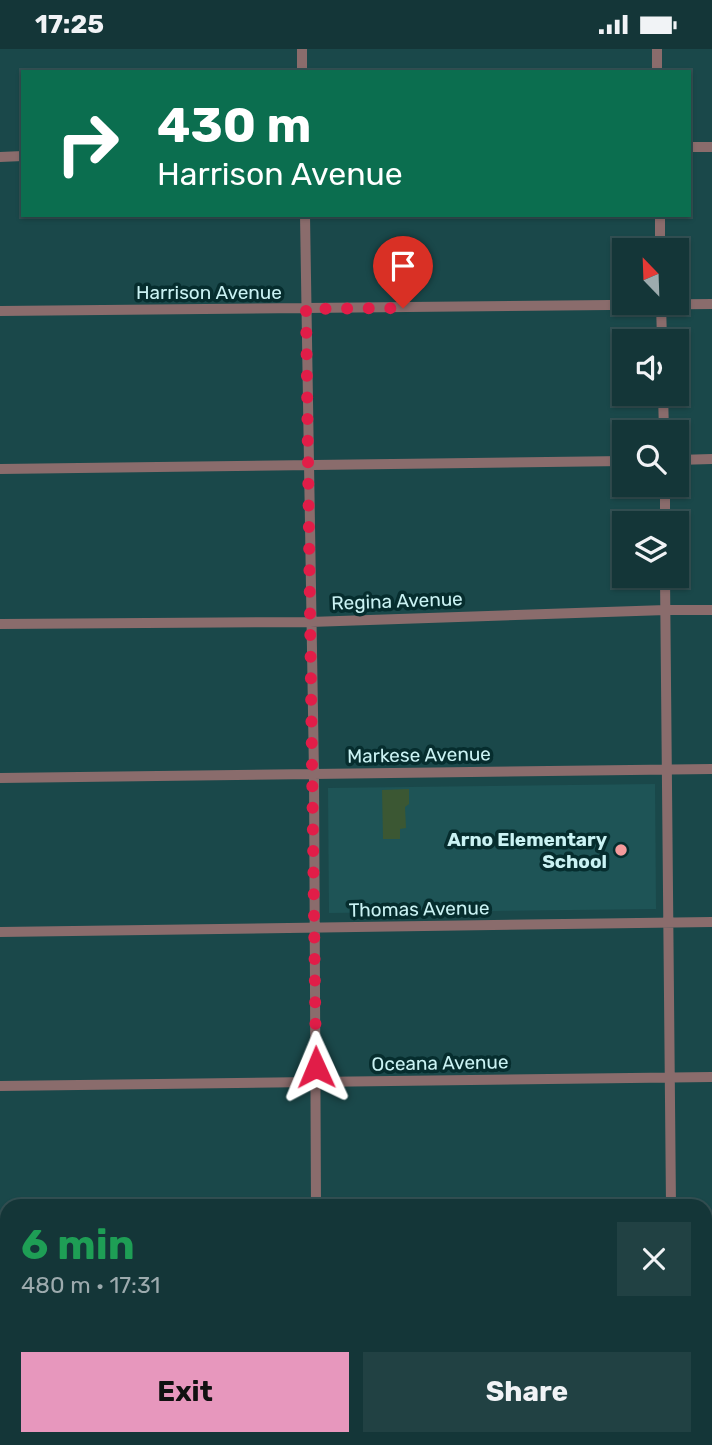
<!DOCTYPE html>
<html lang="en">
<head>
<meta charset="utf-8">
<style>
  :root { --surface:#143638; --page:#214143; --text:#f1f3f6; --muted:#9dabae; --line:#335053; --accent:#e797bd }
  body { margin:0; font-family:Rubik,sans-serif; background:var(--page); color:var(--text); height:100vh; display:flex; flex-direction:column; font-size:26px; white-space:nowrap }
  * { box-sizing:border-box; margin:0 }
  p { font-size:23px; color:var(--muted) }
  .icon { flex:none; width:38px; height:38px; fill:none; stroke:currentColor; stroke-width:2; stroke-linecap:round; stroke-linejoin:round }
  .map { position:relative; flex:1; overflow:hidden }
  .details { position:absolute; left:0px; top:1150px; width:712px; height:247px; display:flex; flex-direction:column; background:var(--surface); border-radius:21px 21px 0 0; box-shadow:0 2px 5px #0004,0 0 0 2px var(--line) }
  .details>* { flex:none }
  .hud { position:absolute; left:21px; top:21px; width:670px; height:147px; border-radius:0px; box-shadow:0 2px 5px #0004,0 0 0 2px var(--line); background:#0b6e4f; color:#fff; overflow:hidden }
  .needle { width:46px; rotate:337deg }
  .controls { position:absolute; left:612px; top:189px; display:grid; gap:14px }
  .controls a { display:grid; place-items:center; width:77px; height:77px; border-radius:0px; background:var(--surface); box-shadow:0 2px 5px #0004,0 0 0 2px var(--line); font-size:35px }
  .pin { position:absolute; display:grid; place-items:center; width:60px; height:60px; color:#fff; margin:-72px -30px; border-radius:50% 50% 50% 0; rotate:-45deg; box-shadow:0 0 7px #0007 }
  .pin .icon { rotate:45deg }
  .me { position:absolute; width:77px; margin:-38px; rotate:359deg; stroke-linejoin:round; filter:drop-shadow(0 0 5px #0008) }
  .turn { display:flex; align-items:center; gap:24px; height:147px; padding:0 21px; font-size:32px }
  .turn .icon { width:91px; height:91px; stroke-width:2.5 }
  .turn b { display:block; font-size:49px; line-height:60px }
  .round { display:grid; place-items:center; flex:none; width:74px; height:74px; border-radius:0px; background:var(--page) }
  .headline { display:flex; align-items:center; justify-content:space-between; height:119px; padding:0 21px }
  h1 { font-size:42px; font-weight:700; line-height:52px; color:#1e9e55 }
  .button { display:flex; gap:14px; margin-top:auto; padding:14px 21px }
  .button a { flex:1; height:80px; border-radius:0px; background:var(--accent); color:#111; font-size:28px; font-weight:700; line-height:80px; text-align:center }
  .button a+a { background:var(--page); color:var(--text) }
  .status { display:flex; justify-content:space-between; align-items:center; height:49px; padding:0 35px; background:var(--surface); direction:ltr }
  .status svg { height:19px; fill:currentColor }
  .map>svg:first-child { display:block }
  .built { fill:#1e5456 }
  .green { fill:#3b5733 }
  .lines { fill:none; stroke-linecap:round; stroke-linejoin:round }
  .street { stroke:#8a6c6c; stroke-width:10 }
  .route { stroke:#e11d48; stroke-width:12; stroke-dasharray:0 21.6 }
  .poi-dot { fill:#f59b9c; stroke:#062d2e; stroke-width:2.5 }
  .labels { text-anchor:middle; dominant-baseline:central; stroke-width:7; stroke-linejoin:round; paint-order:stroke }
  .street-label { font-size:19px; fill:#caf2f3; stroke:#062d2e }
  .poi-label { font-size:19px; font-weight:bold; fill:#caf2f3; stroke:#062d2e; text-anchor:end }
</style>
</head>
<body>
<div class="status"><b>17:25</b><svg viewBox="0 0 49 12"><path d="M0 12V9h3v3zM5 12V6h3v6zM10 12V3h3v9zM15 12V0h3v12zM26 1h20v11H26zM47 4h2v5h-2z"/></svg></div>
<div class="map">
<svg width="712" height="1396" viewBox="0 0 712 1396">
  <rect width="100%" height="100%" fill="#1a484a"/>
  <path class="built" d="M 655,735 L 656,860 L 329,864 L 328,739 Z"/>
  <path class="green" d="M 409,740 L 409,755 L 405,758 L 406,779 L 400,780 L 400,790 L 383,790 L 382,741 Z"/>
  <g class="lines">
    <path class="street" d="M 302,0 L 302,23
      M 657,0 L 657,23
      M 690,98 L 712,98
      M 0,108 L 23,107
      M 305,166 L 314,725 L 316,1157
      M 660,166 L 660,201
      M 661,254 L 662,292
      M 0,262 L 712,255
      M 663,345 L 664,383
      M 677,411 L 712,410
      M 0,420 L 625,412
      M 665,436 L 665,474
      M 665,527 L 671,1157
      M 0,575 L 310,573 L 666,561 L 712,561
      M 0,729 L 712,720
      M 0,883 L 712,873
      M 0,1037 L 712,1028
      M 705,1179 L 712,1179
      M 0,1190 L 7,1190
      M 705,1336 L 712,1336
      M 0,1346 L 7,1346
      M 317,1390 L 317,1396
      M 672,1390 L 672,1396"/>
  </g>
  <g class="lines">
    <path class="route" d="M 316,1018 L 306,260 L 403,259"/>
  </g>
  <circle class="poi-dot" cx="621" cy="801" r="7"/>
  <g class="labels">
    <g class="street-label">
      <text x="209" y="243">Harrison Avenue</text>
      <text transform="translate(397 552) rotate(-2)">Regina Avenue</text>
      <text transform="translate(419 706) rotate(-1)">Markese Avenue</text>
      <text transform="translate(419 860) rotate(-1)">Thomas Avenue</text>
      <text transform="translate(440 1014) rotate(-1)">Oceana Avenue</text>
    </g>
    <g class="poi-label">
      <text x="607" y="790">Arno Elementary<tspan x="607" dy="22">School</tspan></text>
    </g>
  </g>
</svg>
<div class="controls">
<a><svg class="needle" viewBox="-14 -14 28 28"><path d="M0-13l5 13h-10z" fill="#e53935"/><path d="M0 13l5-13h-10z" fill="#9dabae"/></svg></a>
<a><svg class="icon" aria-label="sound" viewBox="0 0 24 24"><path d="M4 9h4l5-4v14l-5-4H4zM17 9q2 3 0 6"/></svg></a>
<a><svg class="icon" aria-label="search" viewBox="0 0 24 24"><circle cx="10" cy="10" r="6"/><path d="M15 15l6 6"/></svg></a>
<a><svg class="icon" aria-label="layers" viewBox="0 0 24 24"><path d="M12 4l9 5-9 5-9-5zM3 14l9 5 9-5"/></svg></a>
</div>
<div class="pin" style="left:403px;top:259px;background:#d93025"><svg class="icon" aria-label="arrive" viewBox="0 0 24 24"><path d="M6 21V4h12l-3 4 3 4H6"/></svg></div>
<svg class="me" style="left:316px;top:1018px" viewBox="-20 -20 40 40"><path d="M0-17L14 15 0 8-14 15z" fill="#e11d48" stroke="#fff" stroke-width="4"/></svg>
<div class="hud">
<div class="turn"><svg class="icon" aria-label="right" viewBox="0 0 24 24"><path d="M7 20v-9h11M14 6l5 5-5 5"/></svg><div><b>430 m</b>Harrison Avenue</div></div>
</div>
<section class="details">
<div class="headline"><div><h1>6 min</h1><p>480 m · 17:31</p></div><a class="round"><svg class="icon" aria-label="close" viewBox="0 0 24 24"><path d="M6 6l12 12M18 6L6 18"/></svg></a></div>
<div class="button"><a>Exit</a><a>Share</a></div>
</section>
</div>
</body>
</html>
